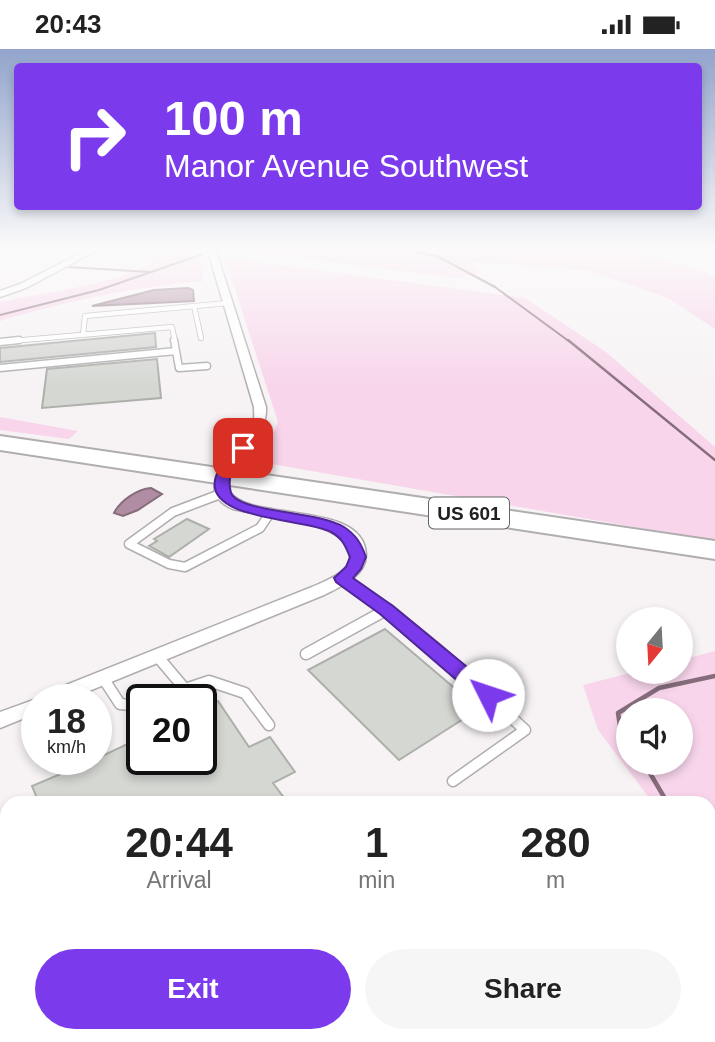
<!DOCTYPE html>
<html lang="en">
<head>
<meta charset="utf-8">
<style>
  :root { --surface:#fff; --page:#f6f6f6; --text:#222; --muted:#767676; --accent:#7c3aed }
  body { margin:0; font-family:Arial,sans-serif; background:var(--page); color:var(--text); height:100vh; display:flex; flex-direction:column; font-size:26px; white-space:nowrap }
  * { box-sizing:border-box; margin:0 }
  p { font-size:23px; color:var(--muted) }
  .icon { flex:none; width:38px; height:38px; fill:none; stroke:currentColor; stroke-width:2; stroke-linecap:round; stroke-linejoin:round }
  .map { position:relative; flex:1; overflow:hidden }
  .sheet { position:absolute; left:0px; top:747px; width:716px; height:247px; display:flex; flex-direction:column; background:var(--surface); border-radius:21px 21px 0 0; box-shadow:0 4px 10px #0003 }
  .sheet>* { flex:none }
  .banner { position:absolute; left:14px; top:14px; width:688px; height:147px; border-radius:7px; box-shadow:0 4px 10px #0003; background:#7c3aed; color:#fff; overflow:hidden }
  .needle { width:46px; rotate:198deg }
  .buttons { position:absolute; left:616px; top:558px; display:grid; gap:14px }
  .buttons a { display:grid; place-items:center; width:77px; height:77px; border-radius:50%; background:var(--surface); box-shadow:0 4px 10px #0003; font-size:35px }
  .speed { position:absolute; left:21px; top:635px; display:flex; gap:14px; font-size:35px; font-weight:700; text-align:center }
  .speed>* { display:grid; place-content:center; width:91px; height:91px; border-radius:50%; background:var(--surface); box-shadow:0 4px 10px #0003; line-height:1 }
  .speed small { font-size:18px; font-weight:400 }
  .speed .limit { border:4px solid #111; border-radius:10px; background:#fff; color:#111 }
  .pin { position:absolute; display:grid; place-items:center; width:60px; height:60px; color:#fff; margin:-30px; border-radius:14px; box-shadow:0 4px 10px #0006 }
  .me { position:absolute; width:77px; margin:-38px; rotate:311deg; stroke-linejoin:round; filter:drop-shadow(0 0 5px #0008) }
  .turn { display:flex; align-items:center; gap:24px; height:147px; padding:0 35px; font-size:32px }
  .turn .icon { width:91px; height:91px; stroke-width:2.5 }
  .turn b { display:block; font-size:49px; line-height:60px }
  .eta { display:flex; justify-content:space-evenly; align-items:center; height:119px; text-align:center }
  .eta b { font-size:42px; font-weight:700; line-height:49px }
  .cta { display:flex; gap:14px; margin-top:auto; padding:14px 35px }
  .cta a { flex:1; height:80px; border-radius:42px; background:var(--accent); color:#fff; font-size:28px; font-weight:700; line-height:80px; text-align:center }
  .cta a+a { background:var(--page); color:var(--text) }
  .status { display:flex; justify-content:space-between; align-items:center; height:49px; padding:0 35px; background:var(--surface); direction:ltr }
  .status svg { height:19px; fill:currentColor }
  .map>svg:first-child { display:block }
  .green { fill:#f8d5eb; fill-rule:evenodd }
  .water { fill:#b18da3; stroke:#866d7c; stroke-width:2 }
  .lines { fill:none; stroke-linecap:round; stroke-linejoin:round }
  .stream-far3 { stroke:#866d7c; stroke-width:2 }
  .stream-far2 { stroke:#866d7c; stroke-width:2.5 }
  .stream-far1 { stroke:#866d7c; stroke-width:4.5 }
  .stream { stroke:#866d7c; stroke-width:5 }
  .building { fill:#d5d7d3; stroke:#adafab; stroke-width:2 }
  .lane-far4-casing { stroke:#b0adaf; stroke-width:6 }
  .lane-far3-casing { stroke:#b0adaf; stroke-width:9 }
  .lane-far2-casing { stroke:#b0adaf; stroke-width:11 }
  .lane-far1-casing { stroke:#b0adaf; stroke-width:13 }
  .lane-casing { stroke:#b0adaf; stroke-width:16 }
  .street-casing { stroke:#b0adaf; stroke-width:3 }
  .highway-casing { stroke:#b0adaf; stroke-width:4 }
  .lane-far4 { stroke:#fff; stroke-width:4.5 }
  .lane-far3 { stroke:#fff; stroke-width:6 }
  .lane-far2 { stroke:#fff; stroke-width:8 }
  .lane-far1 { stroke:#fff; stroke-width:10 }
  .lane { stroke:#fff; stroke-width:12 }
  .street { fill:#fff; fill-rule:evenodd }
  .highway { fill:#fff; fill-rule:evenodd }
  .route { fill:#7c3aed; stroke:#51269a; stroke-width:2 }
  .labels { text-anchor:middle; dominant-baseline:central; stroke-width:5; stroke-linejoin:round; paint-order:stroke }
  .shield { fill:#fff; stroke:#646464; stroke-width:2 }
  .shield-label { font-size:19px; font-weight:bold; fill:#222122 }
</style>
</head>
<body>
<div class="status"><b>20:43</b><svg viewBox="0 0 49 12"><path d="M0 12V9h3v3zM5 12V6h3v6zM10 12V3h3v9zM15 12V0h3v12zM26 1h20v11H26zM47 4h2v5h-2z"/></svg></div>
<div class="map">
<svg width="715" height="993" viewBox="0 0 715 993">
  <rect width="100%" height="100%" fill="#f7f3f5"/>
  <path class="green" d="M 217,199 L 631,199 C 658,212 688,215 715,228 L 715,280 L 668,249 L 587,221 L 472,213 L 480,224 L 457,229 Z
    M 171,202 L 200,203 L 203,232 C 134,238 66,252 0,272 L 0,253 C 54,241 127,236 171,202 Z
    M 225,209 L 525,249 L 606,303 L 715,398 L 715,492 L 260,413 L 278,373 Z
    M 0,368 L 78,382 L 69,390 L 0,381 Z
    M 715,602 L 715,962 L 709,970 L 709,754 L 653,754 L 598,681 L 583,636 L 634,623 L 681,623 L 681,611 ZM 628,662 L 681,662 L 681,714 L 628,714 Z
    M 394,987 L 695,987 L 690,993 L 381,993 Z"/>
  <path class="water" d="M 188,239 L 193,241 L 194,252 L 92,257 L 154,241 Z
    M 151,439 L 162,445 L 138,461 L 123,467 L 114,464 C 120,452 137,440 151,439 Z"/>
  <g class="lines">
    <path class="stream-far3" d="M 396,199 L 437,207 L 495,238 L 570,293
      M 69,218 L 150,223
      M 0,266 L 99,241 L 203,205"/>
    <path class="stream-far2" d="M 568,291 L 715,411"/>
    <path class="stream-far1" d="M 628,689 L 620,677 L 618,664 L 659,639 L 715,627
      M 644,714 L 667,753"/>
    <path class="stream" d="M 666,751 L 668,754
      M 552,993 L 559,987"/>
  </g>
  <path class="building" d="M 155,284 L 156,298 L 0,313 L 0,299 Z
    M 157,310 L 161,349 L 42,359 L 47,320 Z
    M 187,470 L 209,480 L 169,508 L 149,497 L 157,492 L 154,490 Z
    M 385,580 L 479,660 L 399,711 L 308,621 Z
    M 202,642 L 210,655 L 218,652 L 249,698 L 270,688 L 295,723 L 273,734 L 288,754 L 39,754 L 32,737 L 96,710 L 142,688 L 142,710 L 201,710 Z"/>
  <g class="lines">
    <defs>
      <path id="lane-far4" d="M 194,257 L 201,289
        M 83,286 L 85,267 L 228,254
        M 0,293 L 172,278 L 175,293"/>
      <path id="lane-far3" d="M 0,293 L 19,291
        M 176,302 L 179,319 L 207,317
        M 0,319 L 176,302 L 174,291"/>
      <path id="lane-far2" d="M 223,444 L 173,463 L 129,495 L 169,515 L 185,518 L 260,479 L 270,464
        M 342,529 L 390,562"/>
      <path id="lane-far1" d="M 388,560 L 437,600 L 525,681 L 453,732
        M 306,605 L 386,561
        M 103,629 L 120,655 L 142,657
        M 185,640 L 209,632 L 245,644 L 269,676
        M 156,651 L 185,640 L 158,608"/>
      <path id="lane" d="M 0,789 L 7,813
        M 0,832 L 7,829
        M 45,987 L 46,993
        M 283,993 L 296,987"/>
      <path id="street" d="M 91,199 L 101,199 L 26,239 L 0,248 L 0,242 L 20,235 Z
        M 207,199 L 215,199 L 266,358 C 268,395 225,408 230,443 C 249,473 365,451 366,506 C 366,527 340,538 324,546 L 67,651 L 37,651 L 37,664 L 0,679 L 0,663 L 39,649 L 41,646 L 312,538 C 325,532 353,523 350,504 C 345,471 259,467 233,460 C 185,439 245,398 253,375 C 255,370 254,363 254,358 Z"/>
      <path id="highway" d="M 0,387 L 715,492 L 715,510 L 0,401 Z"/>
    </defs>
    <use href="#lane-far4" class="lane-far4-casing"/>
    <use href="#lane-far3" class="lane-far3-casing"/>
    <use href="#lane-far2" class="lane-far2-casing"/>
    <use href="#lane-far1" class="lane-far1-casing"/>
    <use href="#lane" class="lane-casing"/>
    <use href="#street" class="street-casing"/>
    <use href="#highway" class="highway-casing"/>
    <use href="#lane-far4" class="lane-far4"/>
    <use href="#lane-far3" class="lane-far3"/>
    <use href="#lane-far2" class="lane-far2"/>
    <use href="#lane-far1" class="lane-far1"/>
    <use href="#lane" class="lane"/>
    <use href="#street" class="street"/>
    <use href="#highway" class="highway"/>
  </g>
  <linearGradient id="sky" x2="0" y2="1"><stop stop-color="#92a4cc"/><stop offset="0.59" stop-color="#fbfafa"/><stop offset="1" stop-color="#fbfafa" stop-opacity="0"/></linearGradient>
  <rect width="715" height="338" fill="url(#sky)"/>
  <path class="route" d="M 243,395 L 249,399 C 244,407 234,417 231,426 C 229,431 229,443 233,447 C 248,464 318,462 344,478 C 356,486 361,494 366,508 L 361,520 L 353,529 L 393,557 L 495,641 L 498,646 L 495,652 L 488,654 L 481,652 L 380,565 L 336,533 L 334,529 L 346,518 L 350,508 C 345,496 342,489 331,483 C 306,469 201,472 216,427 C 219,417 232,405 238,396 Z"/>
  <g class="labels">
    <rect class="shield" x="429" y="448.5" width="80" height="31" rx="5"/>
    <g class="shield-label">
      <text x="469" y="464">US 601</text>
    </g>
  </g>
</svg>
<div class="buttons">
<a><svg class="needle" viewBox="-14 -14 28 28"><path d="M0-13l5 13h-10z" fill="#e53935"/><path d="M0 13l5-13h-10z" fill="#767676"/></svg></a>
<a><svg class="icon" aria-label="sound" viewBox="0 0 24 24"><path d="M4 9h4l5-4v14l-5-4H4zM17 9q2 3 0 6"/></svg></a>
</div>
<div class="speed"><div>18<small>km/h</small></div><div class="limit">20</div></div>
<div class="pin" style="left:243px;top:399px;background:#d93025"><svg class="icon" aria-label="arrive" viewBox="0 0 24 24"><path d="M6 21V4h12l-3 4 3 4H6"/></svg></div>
<svg class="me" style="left:488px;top:646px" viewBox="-20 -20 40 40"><circle r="19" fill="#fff"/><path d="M0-13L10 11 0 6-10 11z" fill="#7c3aed"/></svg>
<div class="banner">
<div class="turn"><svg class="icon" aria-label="right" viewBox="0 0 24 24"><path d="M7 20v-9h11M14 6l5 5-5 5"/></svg><div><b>100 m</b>Manor Avenue Southwest</div></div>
</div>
<section class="sheet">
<div class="eta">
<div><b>20:44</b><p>Arrival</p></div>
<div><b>1</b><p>min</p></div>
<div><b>280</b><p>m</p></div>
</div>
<div class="cta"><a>Exit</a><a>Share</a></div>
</section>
</div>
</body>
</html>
